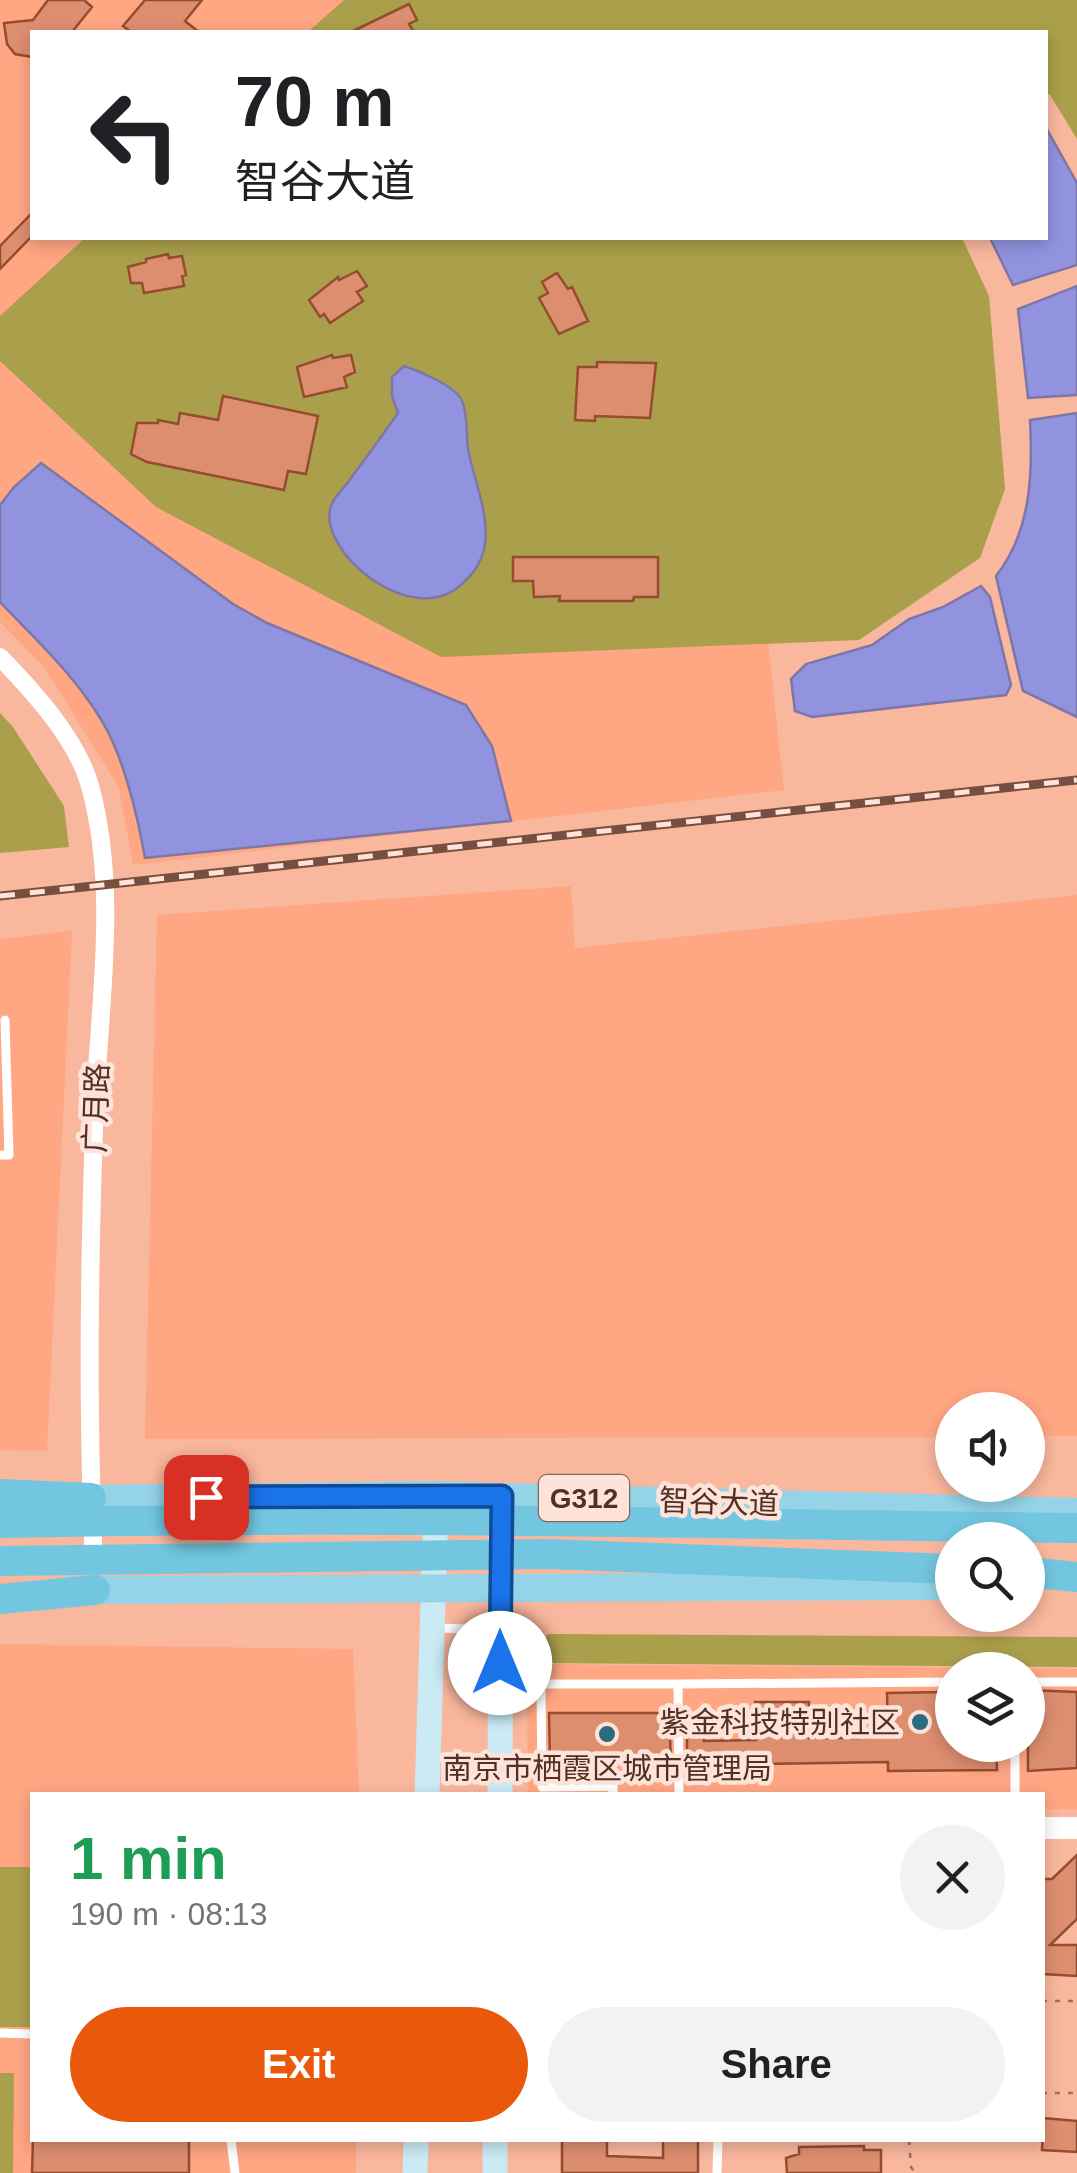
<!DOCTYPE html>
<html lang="en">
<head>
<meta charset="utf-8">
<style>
  :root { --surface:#fff; --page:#f2f2f2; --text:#202124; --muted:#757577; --accent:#ea580c }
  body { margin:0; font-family:Helvetica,"Noto Sans SC",sans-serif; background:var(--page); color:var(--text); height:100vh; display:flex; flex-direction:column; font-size:38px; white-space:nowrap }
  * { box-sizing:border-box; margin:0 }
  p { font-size:32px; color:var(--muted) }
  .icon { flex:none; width:55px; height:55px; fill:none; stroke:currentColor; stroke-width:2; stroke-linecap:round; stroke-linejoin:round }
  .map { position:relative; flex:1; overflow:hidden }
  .sheet { position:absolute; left:30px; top:1792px; width:1015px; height:350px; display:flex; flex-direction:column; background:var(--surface); border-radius:0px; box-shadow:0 5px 15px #0003 }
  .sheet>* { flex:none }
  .banner { position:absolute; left:30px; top:30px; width:1018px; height:210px; border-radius:0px; box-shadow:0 5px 15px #0003; background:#fff; color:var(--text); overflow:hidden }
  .controls { position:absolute; left:935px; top:1392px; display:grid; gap:20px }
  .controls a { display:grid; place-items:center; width:110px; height:110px; border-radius:50%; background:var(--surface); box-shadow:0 5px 15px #0003; font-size:50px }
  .pin { position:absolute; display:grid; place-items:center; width:85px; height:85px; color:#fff; margin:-42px; border-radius:20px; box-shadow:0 5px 15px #0006 }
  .me { position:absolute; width:110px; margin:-55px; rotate:0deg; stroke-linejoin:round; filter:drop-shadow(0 0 8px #0008) }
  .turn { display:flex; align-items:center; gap:35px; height:210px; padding:0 40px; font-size:45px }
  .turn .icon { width:130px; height:130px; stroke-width:2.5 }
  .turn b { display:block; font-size:70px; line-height:85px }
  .round { display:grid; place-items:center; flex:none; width:105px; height:105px; border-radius:52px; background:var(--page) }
  .head { display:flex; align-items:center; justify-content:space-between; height:170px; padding:0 40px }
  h1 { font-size:60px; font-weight:700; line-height:75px; color:#1e9e55 }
  .action { display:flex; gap:20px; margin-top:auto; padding:20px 40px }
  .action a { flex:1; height:115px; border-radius:60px; background:var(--accent); color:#fff; font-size:40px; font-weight:700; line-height:115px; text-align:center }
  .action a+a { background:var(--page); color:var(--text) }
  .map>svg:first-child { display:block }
  .built { fill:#ffa683; fill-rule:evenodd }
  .green { fill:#aa9f4a }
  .water { fill:#9193df; stroke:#7e76a7; stroke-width:2.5 }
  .building { fill:#dd8e6f; stroke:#954c2f; stroke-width:2.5 }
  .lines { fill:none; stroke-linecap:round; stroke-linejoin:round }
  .path { stroke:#9f6e5b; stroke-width:2.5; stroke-dasharray:5 8; stroke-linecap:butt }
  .service { stroke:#fff; stroke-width:9 }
  .minor { stroke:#fff; stroke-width:18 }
  .tertiary { stroke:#fff; stroke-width:22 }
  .secondary { stroke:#caeaf4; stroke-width:25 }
  .primary { stroke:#95d4e8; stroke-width:28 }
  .trunk { stroke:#72c6e0; stroke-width:30 }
  .rail-casing { stroke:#784f3f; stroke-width:9 }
  .rail { stroke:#fde3d9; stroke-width:5; stroke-dasharray:15; stroke-linecap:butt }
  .route-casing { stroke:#114b97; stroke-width:25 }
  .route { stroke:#1a73e8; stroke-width:18 }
  .poi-dot { fill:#2c6c81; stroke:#fde3d9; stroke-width:4 }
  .labels { text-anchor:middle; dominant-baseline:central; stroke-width:9; stroke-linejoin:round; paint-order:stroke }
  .shield { fill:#fde3d9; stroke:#85665a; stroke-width:2.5 }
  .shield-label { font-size:28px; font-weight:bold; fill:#523124 }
  .street-label { font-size:30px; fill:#523124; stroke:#fde3d9 }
  .poi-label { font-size:30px; fill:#523124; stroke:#fde3d9; text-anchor:end }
</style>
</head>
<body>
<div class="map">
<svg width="1077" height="2173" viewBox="0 0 1077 2173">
  <rect width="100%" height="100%" fill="#f9b79d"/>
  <path class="built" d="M 0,0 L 644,0 L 645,32 L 32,32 L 32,238 L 743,238 L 731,301 L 784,790 L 133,865 L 119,788 L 44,667 L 0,622 Z
    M 571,886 L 575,948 L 1077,895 L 1077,1436 L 1028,1436 L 1028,1410 L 952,1410 L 952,1437 L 145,1439 L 157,915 Z
    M 72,931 L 47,1451 L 0,1450 L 0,939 Z
    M 0,1644 L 353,1649 L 359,1795 L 32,1795 L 32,2140 L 356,2140 L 356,2173 L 0,2173 Z
    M 527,1664 L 1077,1669 L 1077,1809 L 1043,1809 L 1042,1795 L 528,1795 ZM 952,1670 L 1028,1670 L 1028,1745 L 952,1745 Z"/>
  <path class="green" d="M 344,0 L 1077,0 L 1077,139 L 1050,95 L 1045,92 L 1045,32 L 308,32 Z
    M 85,238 L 962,238 L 989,296 L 1005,489 L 980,558 L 859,640 L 441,657 L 156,507 L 0,361 L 0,316 Z
    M 0,713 L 13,727 L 64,806 L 69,847 L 0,853 Z
    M 547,1634 L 1077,1637 L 1077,1667 L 541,1663 Z
    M 0,1867 L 32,1867 L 32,2027 L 0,2027 Z
    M 0,2073 L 14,2073 L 13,2173 L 0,2173 Z"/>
  <path class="water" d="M 1045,126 L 1077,183 L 1077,265 L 1013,285 L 990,238 L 1045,238 Z
    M 1077,286 L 1077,395 L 1028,398 L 1018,309 Z
    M 404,366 C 419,371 456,386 462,401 C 469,416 465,438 469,454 C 475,482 489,515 485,544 C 483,559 474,573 463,583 C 413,632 316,551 331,506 C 333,498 344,488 349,481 C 365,459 382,436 398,413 L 392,396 L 392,377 Z
    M 1077,413 L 1077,717 L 1023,691 L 996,576 C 1031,532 1033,474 1030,420 Z
    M 41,463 L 233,604 L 267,623 L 466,705 L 492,746 L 511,821 L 145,858 C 138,819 126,768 108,732 C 82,682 39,643 0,602 L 0,505 L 14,487 Z
    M 981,586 L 990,597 L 1011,685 L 1006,695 L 812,717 L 795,711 L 791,679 L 806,664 L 872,645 L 909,619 L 943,607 Z"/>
  <path class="building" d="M 48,0 L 84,0 L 92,7 L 72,32 L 32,32 L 32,57 L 15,54 L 7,44 L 4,23 L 33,20 Z
    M 145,0 L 202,0 L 185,21 L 199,32 L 131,32 L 123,26 Z
    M 409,4 L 417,20 L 409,24 L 414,32 L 351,32 Z
    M 32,213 L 32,236 L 0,269 L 0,246 Z
    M 168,254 L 169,258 L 182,256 L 186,275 L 182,276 L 184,286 L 144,293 L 142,283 L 131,283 L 128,267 L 146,262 L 146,259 Z
    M 357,271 L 367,286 L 357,292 L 363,301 L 330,323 L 324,314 L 320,317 L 309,300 L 338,277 L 339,280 Z
    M 557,273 L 568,289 L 572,287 L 588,321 L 559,334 L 539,298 L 548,293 L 542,282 Z
    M 332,355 L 333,358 L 351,355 L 355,372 L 344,377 L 347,387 L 304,397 L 297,367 Z
    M 597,362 L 656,363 L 650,418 L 595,416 L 595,421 L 575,420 L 578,367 L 597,367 Z
    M 223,396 L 318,416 L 306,474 L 288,471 L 284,490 L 147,462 L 131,454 L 137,423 L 158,423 L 158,420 L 178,424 L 180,413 L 218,420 Z
    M 513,557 L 658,557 L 658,597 L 634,597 L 633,601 L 559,601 L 560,596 L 534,597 L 533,581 L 513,581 Z
    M 1028,1690 L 1077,1692 L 1077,1768 L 1028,1771 Z
    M 943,1692 L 943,1699 L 952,1699 L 952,1745 L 996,1745 L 997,1770 L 888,1771 L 888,1762 L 689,1765 L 687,1761 L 687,1732 L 704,1732 L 704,1741 L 756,1740 L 755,1702 L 809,1702 L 809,1738 L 859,1738 L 858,1732 L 888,1732 L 887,1693 Z
    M 549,1713 L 669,1713 L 671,1761 L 550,1761 Z
    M 1077,1855 L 1077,1919 L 1050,1945 L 1077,1945 L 1077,1976 L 1042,1974 L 1042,1879 L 1052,1879 Z
    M 1043,2118 L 1077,2121 L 1077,2152 L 1042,2150 Z
    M 33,2140 L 189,2140 L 189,2173 L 32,2173 Z
    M 562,2140 L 607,2140 L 607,2156 L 663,2158 L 663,2140 L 698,2140 L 698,2173 L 562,2173 Z
    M 864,2146 L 864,2150 L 881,2150 L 881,2173 L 787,2173 L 786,2158 L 799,2154 L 799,2147 Z"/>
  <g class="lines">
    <path class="path" d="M 1042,2001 L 1077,2001
      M 1042,2093 L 1077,2093
      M 909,2140 L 911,2167 L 915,2173"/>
    <path class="service" d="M 0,1155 L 9,1155 L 5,1020
      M 437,1628 L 497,1630
      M 1028,1682 L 1077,1682
      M 678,1684 L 952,1682
      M 1015,1745 L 1015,1795
      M 613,1795 L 613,1786 L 542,1787 L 541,1684 L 678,1684 L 679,1795
      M 0,2033 L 32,2034
      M 231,2140 L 235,2173
      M 717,2173 L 718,2140"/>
    <path class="minor" d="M 0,657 C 33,691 77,739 90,786 C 118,887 100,999 95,1103 C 89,1257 87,1411 94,1565"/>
    <path class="tertiary" d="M 1042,1828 L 1077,1828"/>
    <path class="secondary" d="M 427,1795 L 436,1505
      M 500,1795 L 501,1535
      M 415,2173 L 416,2140
      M 495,2173 L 495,2140"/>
    <path class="primary" d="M 69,1499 L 436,1495 L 1077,1512
      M 71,1590 L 952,1586"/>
    <path class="trunk" d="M 0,1494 L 91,1498
      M 0,1523 C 359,1515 718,1524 1077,1528
      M 0,1561 L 547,1554 L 952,1569
      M 1028,1572 L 1077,1577
      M 0,1599 L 95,1590"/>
    <defs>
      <path id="rail" d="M 0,896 L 1077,780"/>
    </defs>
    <use href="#rail" class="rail-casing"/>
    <use href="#rail" class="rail"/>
  </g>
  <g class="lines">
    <defs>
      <path id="route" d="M 206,1497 L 502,1496 L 500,1663"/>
    </defs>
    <use href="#route" class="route-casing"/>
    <use href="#route" class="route"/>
  </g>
  <g class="poi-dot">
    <circle cx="920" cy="1722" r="10"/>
    <circle cx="607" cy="1734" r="10"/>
  </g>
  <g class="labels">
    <rect class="shield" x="539" y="1475" width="90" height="46" rx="8"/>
    <g class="shield-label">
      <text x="584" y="1498">G312</text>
    </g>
    <g class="street-label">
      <text transform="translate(96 1108) rotate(-88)">广月路</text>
      <text transform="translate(719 1502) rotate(2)">智谷大道</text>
    </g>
    <g class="poi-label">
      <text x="900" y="1722">紫金科技特别社区</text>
      <text x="607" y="1768" text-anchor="middle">南京市栖霞区城市管理局</text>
    </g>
  </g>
</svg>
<div class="controls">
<a><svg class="icon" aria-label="sound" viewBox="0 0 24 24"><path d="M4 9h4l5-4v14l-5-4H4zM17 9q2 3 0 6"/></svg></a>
<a><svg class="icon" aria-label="search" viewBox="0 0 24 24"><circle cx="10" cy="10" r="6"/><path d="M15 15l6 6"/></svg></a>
<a><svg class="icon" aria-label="layers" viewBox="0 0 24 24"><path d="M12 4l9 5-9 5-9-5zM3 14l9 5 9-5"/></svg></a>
</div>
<div class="pin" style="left:206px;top:1497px;background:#d93025"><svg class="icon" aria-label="arrive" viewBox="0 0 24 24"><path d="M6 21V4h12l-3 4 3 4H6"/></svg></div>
<svg class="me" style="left:500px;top:1663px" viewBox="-20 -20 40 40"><circle r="19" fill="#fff"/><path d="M0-13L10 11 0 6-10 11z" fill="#1a73e8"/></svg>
<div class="banner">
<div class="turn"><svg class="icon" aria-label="left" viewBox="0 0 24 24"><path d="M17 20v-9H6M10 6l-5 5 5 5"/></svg><div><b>70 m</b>智谷大道</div></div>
</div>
<section class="sheet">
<div class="head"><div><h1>1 min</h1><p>190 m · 08:13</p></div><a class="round"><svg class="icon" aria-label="close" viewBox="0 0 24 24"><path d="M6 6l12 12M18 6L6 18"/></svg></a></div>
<div class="action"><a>Exit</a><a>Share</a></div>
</section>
</div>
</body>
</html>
